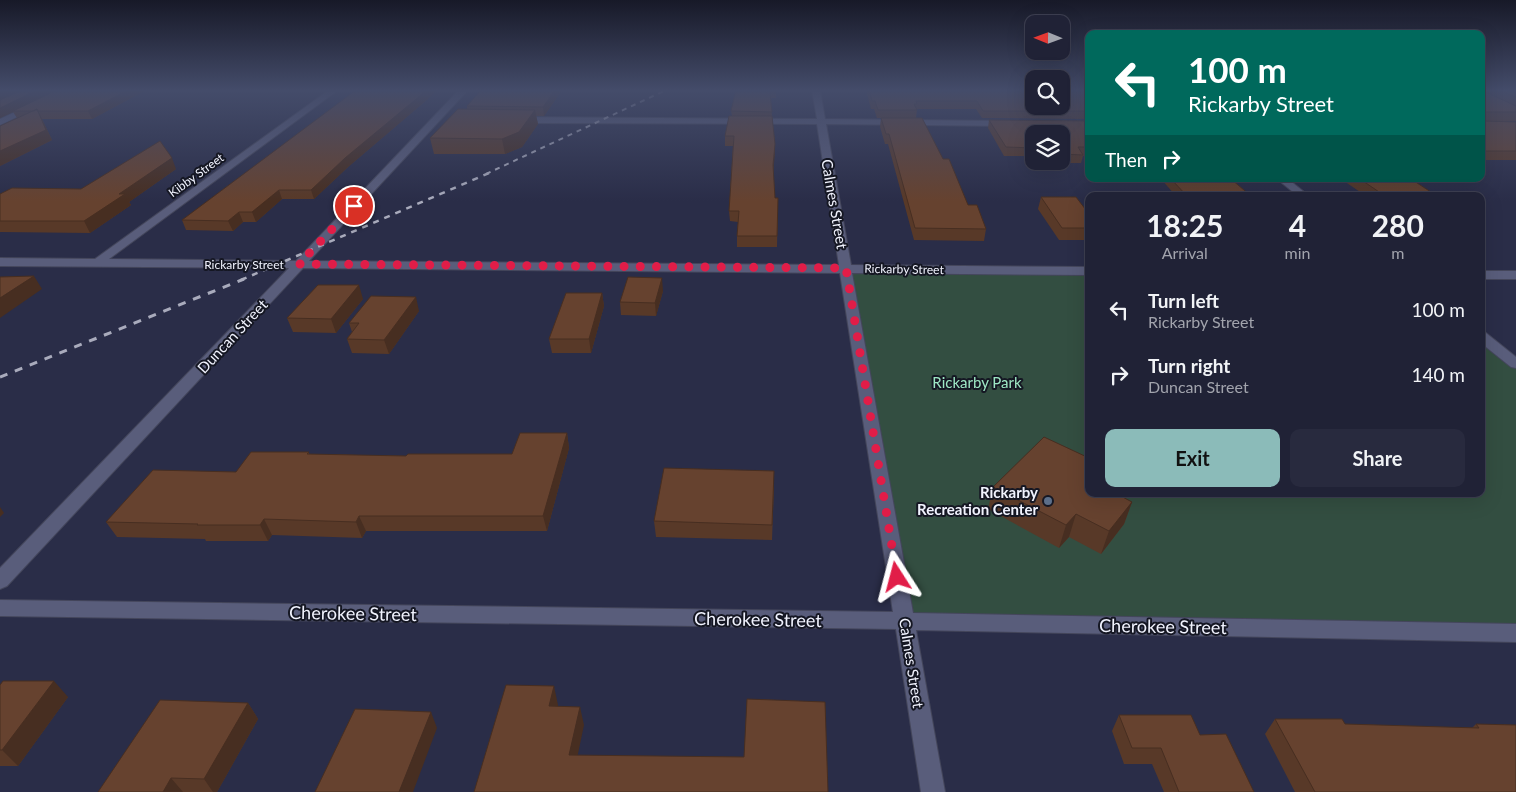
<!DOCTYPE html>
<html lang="en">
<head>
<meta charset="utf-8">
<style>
  :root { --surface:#202236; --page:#282a3e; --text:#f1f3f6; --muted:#a2a4ad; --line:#3d3f51; --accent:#8bbbb9 }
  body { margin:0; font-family:Lato,sans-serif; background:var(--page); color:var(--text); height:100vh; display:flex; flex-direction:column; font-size:19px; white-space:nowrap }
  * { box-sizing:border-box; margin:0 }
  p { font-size:16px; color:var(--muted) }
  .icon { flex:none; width:28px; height:28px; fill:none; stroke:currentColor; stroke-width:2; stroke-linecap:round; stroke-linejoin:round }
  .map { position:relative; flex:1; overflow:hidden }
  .drawer { position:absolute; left:1085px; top:192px; width:400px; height:305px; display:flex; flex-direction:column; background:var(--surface); border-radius:10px; box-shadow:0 5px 20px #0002,0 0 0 1px var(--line) }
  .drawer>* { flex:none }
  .top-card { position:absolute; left:1085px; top:30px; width:400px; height:152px; border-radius:10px; box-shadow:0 5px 20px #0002,0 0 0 1px var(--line); background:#00695c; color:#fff; overflow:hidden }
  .needle { width:32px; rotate:271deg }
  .buttons { position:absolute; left:1025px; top:15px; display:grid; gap:10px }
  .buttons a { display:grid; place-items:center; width:45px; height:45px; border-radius:10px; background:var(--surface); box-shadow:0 5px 20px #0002,0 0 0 1px var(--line); font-size:25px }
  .pin { position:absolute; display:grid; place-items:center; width:42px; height:42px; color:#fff; margin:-21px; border:2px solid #fff; border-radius:50%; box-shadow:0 1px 5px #0007 }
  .me { position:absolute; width:55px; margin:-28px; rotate:351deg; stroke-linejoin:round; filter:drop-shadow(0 0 4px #0008) }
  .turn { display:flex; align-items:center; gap:18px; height:105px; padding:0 20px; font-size:22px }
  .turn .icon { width:65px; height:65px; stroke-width:2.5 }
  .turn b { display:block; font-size:35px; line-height:42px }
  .then { display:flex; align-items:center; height:48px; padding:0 20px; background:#0003; gap:10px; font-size:19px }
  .eta { display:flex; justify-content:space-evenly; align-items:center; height:85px; text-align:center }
  .eta b { font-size:30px; font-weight:700; line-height:35px }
  .primary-button { display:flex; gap:10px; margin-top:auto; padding:10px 20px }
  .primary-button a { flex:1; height:58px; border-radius:10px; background:var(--accent); color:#111; font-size:20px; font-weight:700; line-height:58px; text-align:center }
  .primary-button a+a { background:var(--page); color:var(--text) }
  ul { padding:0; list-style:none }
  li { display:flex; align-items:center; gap:15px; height:65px; padding:0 20px }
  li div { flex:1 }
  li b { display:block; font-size:19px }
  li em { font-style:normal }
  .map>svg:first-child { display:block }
  .green { fill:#334e41 }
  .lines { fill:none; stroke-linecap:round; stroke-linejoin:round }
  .street-casing { stroke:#44465b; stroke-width:2 }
  .street { fill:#595d7b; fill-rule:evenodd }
  .rail-far2 { stroke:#a9abbc; stroke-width:2; stroke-dasharray:5 5; stroke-linecap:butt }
  .rail-far1 { stroke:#a9abbc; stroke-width:2.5; stroke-dasharray:6 6; stroke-linecap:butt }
  .rail { stroke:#a9abbc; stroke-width:3; stroke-dasharray:8 8; stroke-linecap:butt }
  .wall { fill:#583928 }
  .shaded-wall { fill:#472e21 }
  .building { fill:#66422f; stroke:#472e21 }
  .route { stroke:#e11d48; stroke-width:9; stroke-dasharray:0 16.2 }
  .service-dot { fill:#5c6f8a; stroke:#151723; stroke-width:2 }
  .labels { text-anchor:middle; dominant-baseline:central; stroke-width:4; stroke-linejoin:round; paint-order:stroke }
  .far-street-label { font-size:12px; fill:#f1f3fe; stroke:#151723 }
  .street-label { font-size:15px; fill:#f1f3fe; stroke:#151723 }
  .park-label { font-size:15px; fill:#9ee8c5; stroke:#151723 }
  .poi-label { font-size:15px; font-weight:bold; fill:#f1f3fe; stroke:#151723; text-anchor:end }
  .near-street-label { font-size:18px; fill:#f1f3fe; stroke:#151723 }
</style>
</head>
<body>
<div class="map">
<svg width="1516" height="792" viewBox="0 0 1516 792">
  <rect width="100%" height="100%" fill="#2a2d48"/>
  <path class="green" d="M 846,268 L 1089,271 L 1089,494 L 1481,494 L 1481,336 L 1516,364 L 1516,633 L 905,621 Z"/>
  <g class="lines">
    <defs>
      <path id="street" d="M 63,90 L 74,90 L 0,125 L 0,119 Z
        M 329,90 L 338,90 L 109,259 L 296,261 L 459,90 L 468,90 L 309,261 L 839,265 L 817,124 L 518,123 L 514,120 L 518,117 L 817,119 L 812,90 L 820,90 L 825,119 L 1011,121 L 1011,125 L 1008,126 L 826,124 L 851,265 L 1089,267 L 1089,275 L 852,273 L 913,613 L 1516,624 L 1516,642 L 916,630 L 945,792 L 921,792 L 896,629 L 0,616 L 0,600 L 893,612 L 840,273 L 303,268 L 7,586 L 0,589 L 0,568 L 289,268 L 0,266 L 0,258 L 95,259 Z
        M 1277,179 L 1288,179 L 1309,196 L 1298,196 Z
        M 1481,271 L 1516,271 L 1516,279 L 1481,279 Z
        M 1481,332 L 1486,333 L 1516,357 L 1516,368 L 1511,367 L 1481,343 Z"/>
    </defs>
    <use href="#street" class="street-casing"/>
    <use href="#street" class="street"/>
    <path class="rail-far2" d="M 486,174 L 666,90"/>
    <path class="rail-far1" d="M 241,280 L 489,173"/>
    <path class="rail" d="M 0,377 L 244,279"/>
  </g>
  <path class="wall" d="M 0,90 L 146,90 L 92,119 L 42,119 L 52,140 L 0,166 L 0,126 L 17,118 L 13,112 L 0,118 Z
    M 562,90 L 544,116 L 536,116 L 538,124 L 522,147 L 505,154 L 434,154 L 430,138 L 467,109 L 467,106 Z
    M 736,90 L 776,90 L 776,98 L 770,98 L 772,116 L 775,144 L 773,171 L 775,198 L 778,198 L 777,247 L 737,247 L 737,236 L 738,222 L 730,221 L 729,211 L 733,146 L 725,146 L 725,136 L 732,116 L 731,111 Z
    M 866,90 L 1089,90 L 1089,119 L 982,118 L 976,109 L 917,109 L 916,118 L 943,159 L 968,205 L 986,229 L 984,241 L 914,240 L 888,144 L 885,144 L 880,127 L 881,118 L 877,118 L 874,109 L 871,109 Z
    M 1481,90 L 1516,90 L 1516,121 L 1484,121 L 1516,122 L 1516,160 L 1481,160 Z
    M 429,98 L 348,167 L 314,199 L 282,199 L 256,222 L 243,222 L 233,231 L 186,230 L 182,220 Z
    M 989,120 L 1089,121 L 1089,156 L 1083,156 L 1081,163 L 1047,163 L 1046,161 L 1061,161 L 1061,134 L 1034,134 L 1034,156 L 1004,156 L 988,128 Z
    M 176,169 L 129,202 L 131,205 L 90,233 L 0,232 L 0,194 L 81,189 Z
    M 1161,179 L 1231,179 L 1251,196 L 1176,196 Z
    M 1341,179 L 1411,179 L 1437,196 L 1366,196 Z
    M 1041,197 L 1089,214 L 1089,240 L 1059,240 L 1038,209 Z
    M 663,291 L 656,316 L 621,315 L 620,302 Z
    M 602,293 L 604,306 L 591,353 L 552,353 L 549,339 Z
    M 363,299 L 336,333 L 293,332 L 287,318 Z
    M 419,311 L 389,354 L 352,353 L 347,339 L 352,332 L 349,323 Z
    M 567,433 L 569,448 L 547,531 L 366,531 L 362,538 L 272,535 L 268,541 L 206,541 L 205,539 L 117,537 L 106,522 L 236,472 L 309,452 L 309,454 L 406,456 L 512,454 Z
    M 774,487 L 772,540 L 656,537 L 654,521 Z
    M 993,487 L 1089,494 L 1132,502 L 1124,524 L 1101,554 L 1069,537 L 1059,548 L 988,509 Z
    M 0,685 L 68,697 L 18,766 L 0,766 Z
    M 248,703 L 258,719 L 217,792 L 98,792 Z
    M 1119,715 L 1200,735 L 1254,792 L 1164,792 L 1152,764 L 1124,764 L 1112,731 Z
    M 1275,719 L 1345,724 L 1472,728 L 1476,724 L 1516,725 L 1516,792 L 1295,792 L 1265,734 Z"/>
  <path class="shaded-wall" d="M 4,90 L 27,90 L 0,102 L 0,92 Z
    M 37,90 L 58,90 L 13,111 L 13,112 L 0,118 L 0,108 Z
    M 128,90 L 146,90 L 92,119 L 88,111 Z
    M 427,90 L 437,90 L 429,98 L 348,167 L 314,199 L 311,190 L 345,158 Z
    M 555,90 L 562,90 L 544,116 L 543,107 Z
    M 37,109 L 52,140 L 0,166 L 0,151 Z
    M 535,110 L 538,124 L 522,147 L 505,154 L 502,139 Z
    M 775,144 L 775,153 L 773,175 L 773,165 Z
    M 172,158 L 176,169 L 129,202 L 131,205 L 90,233 L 84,221 L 119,194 Z
    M 279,190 L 282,199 L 256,222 L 252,212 Z
    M 239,212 L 243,222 L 233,231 L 228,221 Z
    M 34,276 L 42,289 L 0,318 L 0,298 Z
    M 662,278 L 663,291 L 656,316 L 655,303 Z
    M 359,285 L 363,299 L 336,333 L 331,319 Z
    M 602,293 L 604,306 L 591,353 L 589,339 Z
    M 416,297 L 419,311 L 389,354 L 384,340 Z
    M 567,433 L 569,448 L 547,531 L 543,516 Z
    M 1132,502 L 1124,524 L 1101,554 L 1109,531 Z
    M 0,507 L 4,513 L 0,517 Z
    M 1076,514 L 1069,537 L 1059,548 L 1066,525 Z
    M 359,516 L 366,531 L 362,538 L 356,522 Z
    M 264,519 L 272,535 L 268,541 L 260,525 Z
    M 54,681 L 68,697 L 18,766 L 2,750 Z
    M 554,686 L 558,705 L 554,725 L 549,706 Z
    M 248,703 L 258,719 L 217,792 L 213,792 L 204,779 Z
    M 580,707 L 584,725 L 574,773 L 569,755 Z
    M 431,712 L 437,728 L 413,792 L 399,792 Z
    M 171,778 L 183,792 L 163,792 Z"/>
  <path class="building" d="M 23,90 L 37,90 L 0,108 L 0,100 Z
    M 57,90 L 128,90 L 88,111 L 37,111 L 37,109 L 34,111 L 13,111 Z
    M 356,90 L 427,90 L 345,158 L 311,190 L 279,190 L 252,212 L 239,212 L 228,221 L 182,220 Z
    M 481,90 L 555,90 L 543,107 L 467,106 Z
    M 736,90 L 776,90 L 776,93 L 770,93 L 772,112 L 731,111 Z
    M 869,90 L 1034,90 L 1034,106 L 1061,106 L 1061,90 L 1089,90 L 1089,111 L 983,111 L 977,101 L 916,101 L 917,104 L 914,104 L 917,110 L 878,110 L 875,101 L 872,101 Z
    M 1481,90 L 1516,106 L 1516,112 L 1486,112 L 1484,114 L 1484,121 L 1516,122 L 1516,151 L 1481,151 Z
    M 1499,90 L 1516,90 L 1516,97 Z
    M 37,109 L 46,130 L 0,151 L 0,126 Z
    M 458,109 L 535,110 L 519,132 L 502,139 L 430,138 Z
    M 729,116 L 772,116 L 775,144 L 773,165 L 775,198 L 778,198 L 777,236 L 737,236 L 739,211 L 729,211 L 734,136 L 725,136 Z
    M 881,118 L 922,118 L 943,159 L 949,159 L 968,205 L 977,205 L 986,229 L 915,228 L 889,134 L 886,134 Z
    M 989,120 L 1089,121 L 1089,147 L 1078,147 L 1083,155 L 1061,154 L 1061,134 L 1034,134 L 1034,148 L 1006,147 Z
    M 160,141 L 172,158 L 119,194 L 125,194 L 84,221 L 0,221 L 0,194 L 12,188 L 81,189 Z
    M 1171,179 L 1231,179 L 1251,196 L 1187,196 Z
    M 1360,179 L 1411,179 L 1437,196 L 1385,196 Z
    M 1041,197 L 1076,197 L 1089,214 L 1089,228 L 1062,228 Z
    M 34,276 L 0,298 L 0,277 Z
    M 628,277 L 662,278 L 655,303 L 620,302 Z
    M 318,285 L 359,285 L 331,319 L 287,318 Z
    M 566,293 L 602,293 L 589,339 L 549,339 Z
    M 371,296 L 416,297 L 384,340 L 347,339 L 359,323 L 349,323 Z
    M 520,433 L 567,433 L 543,516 L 359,516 L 356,522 L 264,519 L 260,525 L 197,525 L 198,524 L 106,522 L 153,470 L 236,472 L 251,452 L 309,452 L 307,454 L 406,456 L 408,454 L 512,454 Z
    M 1044,437 L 1089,458 L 1089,494 L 1117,494 L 1132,502 L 1109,531 L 1076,514 L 1066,525 L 993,487 Z
    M 664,468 L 774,471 L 772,525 L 654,521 Z
    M 3,681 L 54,681 L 2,750 L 0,750 L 0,685 Z
    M 506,685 L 554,686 L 549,706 L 580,707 L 569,755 L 744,757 L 747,699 L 825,702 L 828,792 L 474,792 Z
    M 160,700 L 248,703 L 204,779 L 171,778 L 163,792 L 98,792 Z
    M 355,709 L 431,712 L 399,792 L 315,792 Z
    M 1119,715 L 1191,715 L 1200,735 L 1226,734 L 1254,792 L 1179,792 L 1161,748 L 1132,748 Z
    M 1275,719 L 1342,719 L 1345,724 L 1479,728 L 1476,724 L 1516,725 L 1516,792 L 1315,792 Z"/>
  <linearGradient id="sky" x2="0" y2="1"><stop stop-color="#171928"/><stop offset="0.45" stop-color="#444c6a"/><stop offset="1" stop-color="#444c6a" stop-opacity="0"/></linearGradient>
  <rect width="1516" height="201" fill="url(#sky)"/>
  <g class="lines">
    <path class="route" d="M 354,206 L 299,264 L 846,268 L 897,577"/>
  </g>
  <circle class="service-dot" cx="1048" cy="501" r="5"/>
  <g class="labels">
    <g class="far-street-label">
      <text transform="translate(196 175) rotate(-36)">Kibby Street</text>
      <text x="244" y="264">Rickarby Street</text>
      <text transform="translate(904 269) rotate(1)">Rickarby Street</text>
    </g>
    <g class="street-label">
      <text transform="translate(835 204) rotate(80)">Calmes Street</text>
      <text transform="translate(232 336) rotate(-47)">Duncan Street</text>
      <text transform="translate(912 663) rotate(81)">Calmes Street</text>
    </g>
    <g class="park-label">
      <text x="977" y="382">Rickarby Park</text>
    </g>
    <g class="poi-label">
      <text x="1038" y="492">Rickarby<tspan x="1038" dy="17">Recreation Center</tspan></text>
    </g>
    <g class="near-street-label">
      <text transform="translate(353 613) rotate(1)">Cherokee Street</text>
      <text transform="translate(758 619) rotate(1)">Cherokee Street</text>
      <text transform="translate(1163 626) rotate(1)">Cherokee Street</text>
    </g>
  </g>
</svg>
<div class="buttons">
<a><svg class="needle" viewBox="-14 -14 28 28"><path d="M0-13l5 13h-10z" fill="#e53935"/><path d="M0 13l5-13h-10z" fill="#a2a4ad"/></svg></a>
<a><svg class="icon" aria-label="search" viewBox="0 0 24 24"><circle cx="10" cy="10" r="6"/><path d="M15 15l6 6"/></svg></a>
<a><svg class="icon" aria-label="layers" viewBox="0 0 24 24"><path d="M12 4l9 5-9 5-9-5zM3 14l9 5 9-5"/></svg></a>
</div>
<div class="pin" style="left:354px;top:206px;background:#d93025"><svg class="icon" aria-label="arrive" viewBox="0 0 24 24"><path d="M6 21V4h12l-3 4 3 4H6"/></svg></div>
<svg class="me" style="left:897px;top:577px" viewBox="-20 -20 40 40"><path d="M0-17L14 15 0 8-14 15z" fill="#e11d48" stroke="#fff" stroke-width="4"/></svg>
<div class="top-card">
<div class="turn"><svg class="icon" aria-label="left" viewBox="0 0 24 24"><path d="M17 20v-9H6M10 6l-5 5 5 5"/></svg><div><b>100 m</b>Rickarby Street</div></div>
<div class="then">Then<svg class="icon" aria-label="right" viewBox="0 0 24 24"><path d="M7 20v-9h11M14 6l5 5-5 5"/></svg></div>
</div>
<section class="drawer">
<div class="eta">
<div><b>18:25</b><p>Arrival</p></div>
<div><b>4</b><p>min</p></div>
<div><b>280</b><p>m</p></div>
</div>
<ul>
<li><svg class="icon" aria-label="left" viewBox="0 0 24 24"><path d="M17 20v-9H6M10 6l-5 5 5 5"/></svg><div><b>Turn left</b><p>Rickarby Street</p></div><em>100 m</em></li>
<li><svg class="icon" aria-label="right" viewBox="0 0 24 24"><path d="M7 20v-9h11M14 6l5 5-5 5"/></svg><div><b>Turn right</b><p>Duncan Street</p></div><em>140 m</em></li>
</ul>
<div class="primary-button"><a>Exit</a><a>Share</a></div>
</section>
</div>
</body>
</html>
